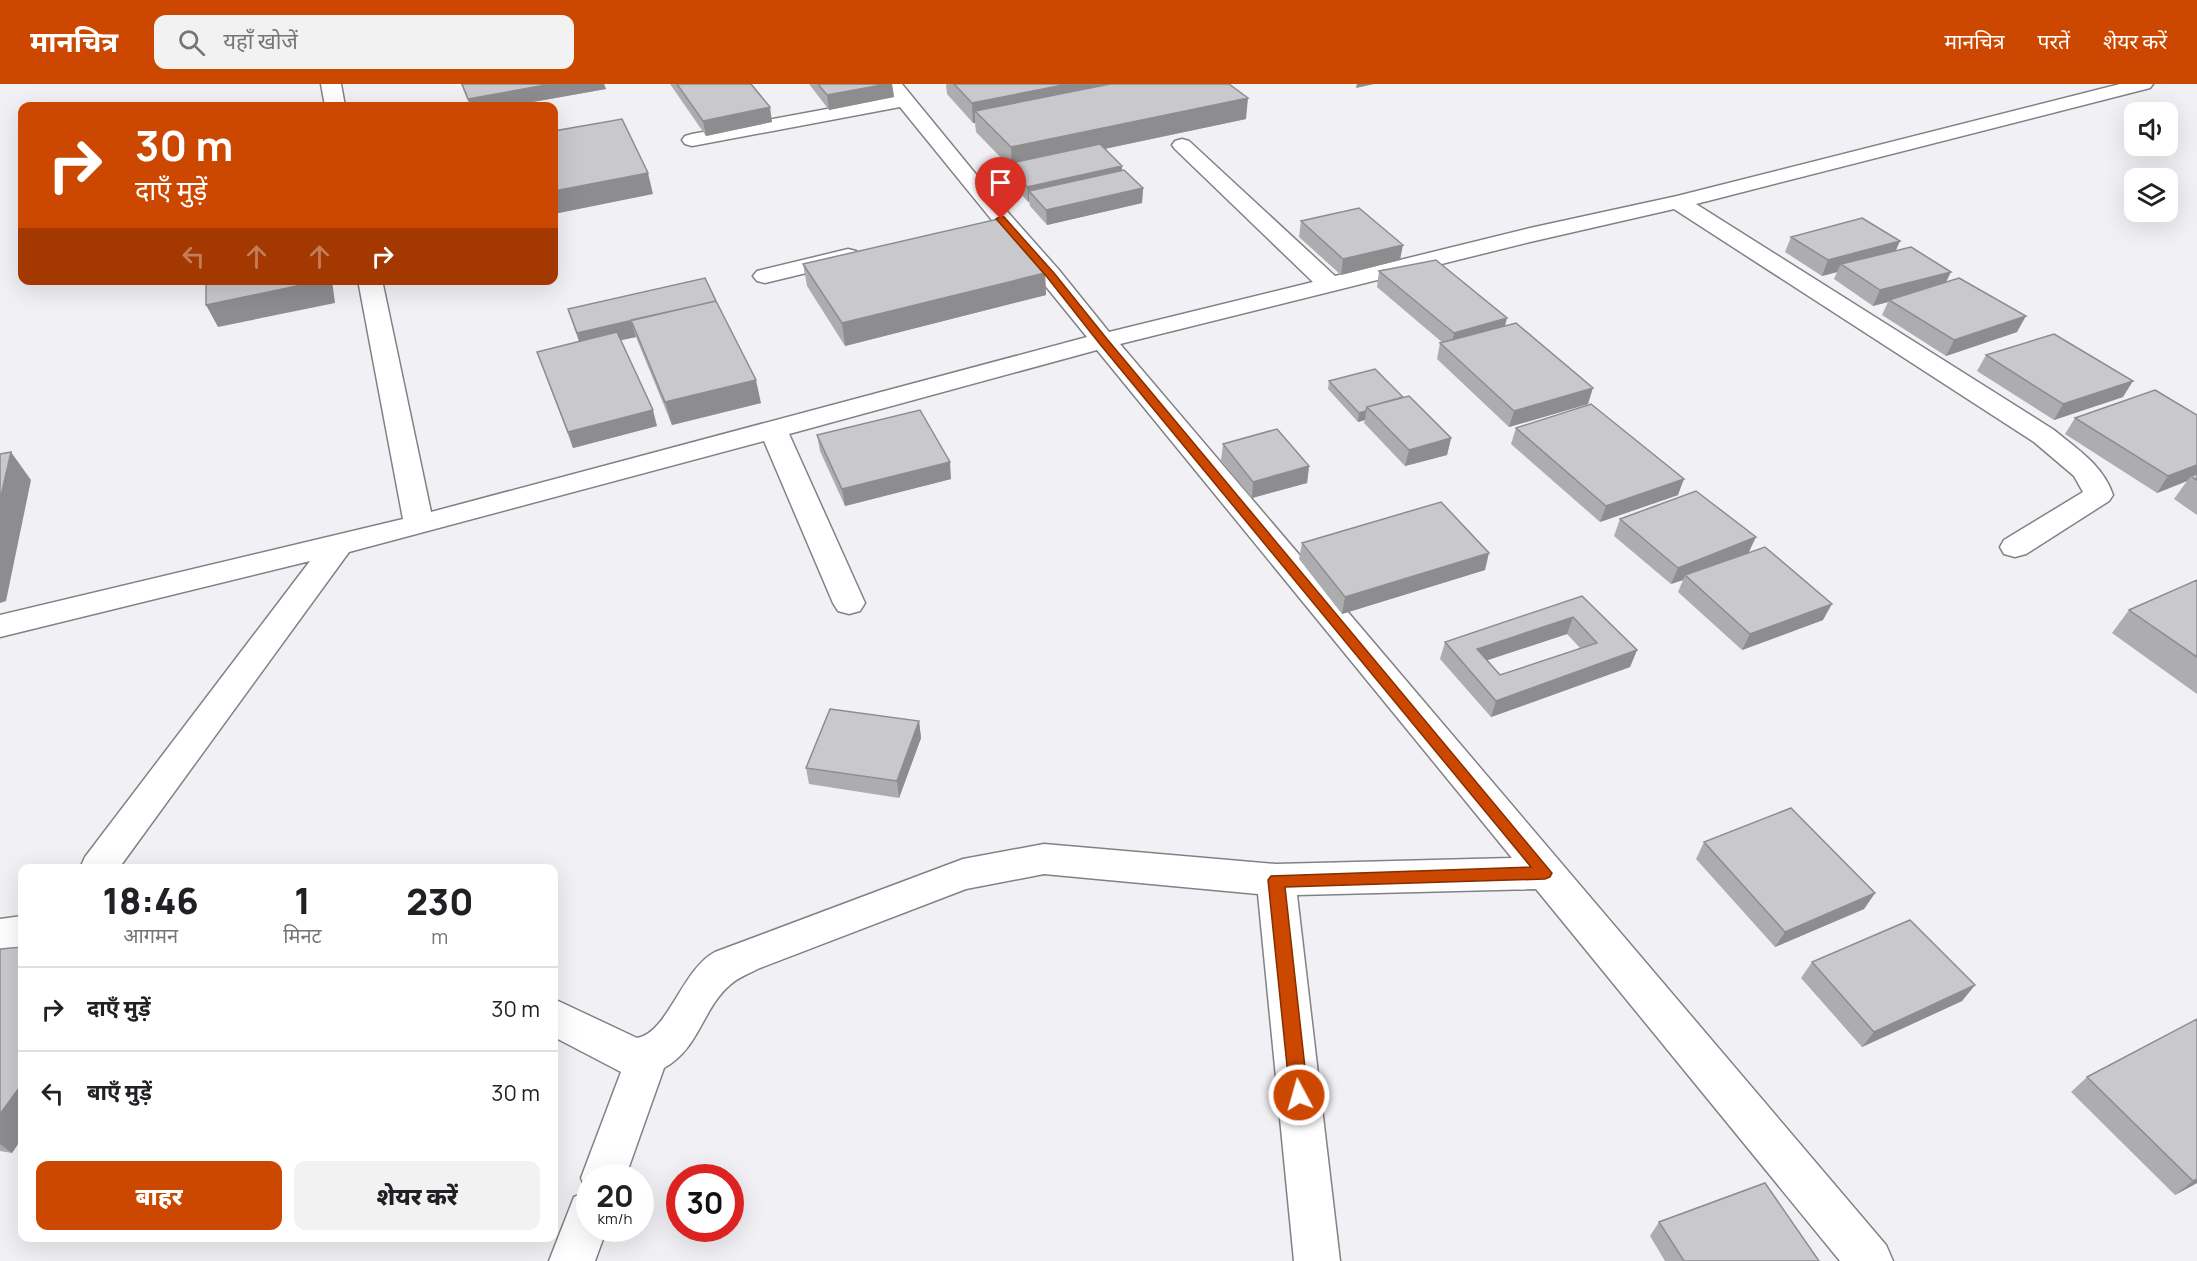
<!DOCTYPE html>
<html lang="hi">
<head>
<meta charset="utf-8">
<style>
  :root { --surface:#fff; --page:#f2f2f2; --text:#202124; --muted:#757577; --line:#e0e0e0; --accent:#cc4700 }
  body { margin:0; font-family:Manrope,"Noto Sans Devanagari",sans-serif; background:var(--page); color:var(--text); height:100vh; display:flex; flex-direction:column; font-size:22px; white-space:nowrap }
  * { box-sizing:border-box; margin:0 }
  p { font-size:20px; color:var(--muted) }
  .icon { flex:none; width:33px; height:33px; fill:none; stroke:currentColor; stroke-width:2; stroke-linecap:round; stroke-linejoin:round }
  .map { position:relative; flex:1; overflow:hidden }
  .sheet { position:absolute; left:18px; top:780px; width:540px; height:378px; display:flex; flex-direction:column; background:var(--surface); border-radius:12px; box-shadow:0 6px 24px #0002 }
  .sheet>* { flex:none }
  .guide { position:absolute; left:18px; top:18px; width:540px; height:183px; border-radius:12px; box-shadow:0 6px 24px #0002; background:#cc4700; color:#fff; overflow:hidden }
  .tools { position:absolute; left:2124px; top:18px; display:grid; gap:12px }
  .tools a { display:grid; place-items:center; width:54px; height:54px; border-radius:12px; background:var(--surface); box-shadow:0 6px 24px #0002; font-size:30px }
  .speed { position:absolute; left:576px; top:1080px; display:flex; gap:12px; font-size:30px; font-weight:700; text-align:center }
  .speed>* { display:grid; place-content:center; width:78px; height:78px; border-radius:50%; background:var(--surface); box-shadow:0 6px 24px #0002; line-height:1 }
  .speed small { font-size:15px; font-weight:400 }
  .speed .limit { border:9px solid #d22; background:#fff; color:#111 }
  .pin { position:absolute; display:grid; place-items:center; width:51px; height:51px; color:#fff; margin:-62px -26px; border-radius:50% 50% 50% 0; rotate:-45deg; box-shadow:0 0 6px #0007 }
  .pin .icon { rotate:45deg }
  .me { position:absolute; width:66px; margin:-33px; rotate:354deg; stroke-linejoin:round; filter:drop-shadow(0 0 4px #0008) }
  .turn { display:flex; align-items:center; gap:21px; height:126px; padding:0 18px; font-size:27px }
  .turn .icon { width:78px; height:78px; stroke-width:2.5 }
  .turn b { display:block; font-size:42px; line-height:51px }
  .lanes { display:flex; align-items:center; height:57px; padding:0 18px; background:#0003; justify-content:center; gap:30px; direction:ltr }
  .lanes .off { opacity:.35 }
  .eta { display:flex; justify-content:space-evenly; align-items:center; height:102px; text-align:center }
  .eta b { font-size:36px; font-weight:800; line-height:42px }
  .button { display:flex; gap:12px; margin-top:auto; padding:12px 18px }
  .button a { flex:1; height:69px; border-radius:12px; background:var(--accent); color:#fff; font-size:24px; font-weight:800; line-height:69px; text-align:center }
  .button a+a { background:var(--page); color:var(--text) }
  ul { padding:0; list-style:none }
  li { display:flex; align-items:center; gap:18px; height:84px; padding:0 18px; border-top:2px solid var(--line) }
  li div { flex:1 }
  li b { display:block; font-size:22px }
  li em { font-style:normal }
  header { display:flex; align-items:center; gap:36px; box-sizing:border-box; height:84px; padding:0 30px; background:var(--accent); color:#fff }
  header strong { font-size:28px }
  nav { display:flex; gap:33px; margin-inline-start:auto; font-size:21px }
  .search { width:420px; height:54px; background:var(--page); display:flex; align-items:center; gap:15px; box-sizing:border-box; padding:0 21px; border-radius:12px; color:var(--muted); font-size:22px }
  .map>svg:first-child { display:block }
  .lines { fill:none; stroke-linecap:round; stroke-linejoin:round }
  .minor-casing { stroke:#828185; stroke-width:3 }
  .minor { fill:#fff; fill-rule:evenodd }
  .wall { fill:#adacaf; fill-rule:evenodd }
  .shaded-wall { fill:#8d8c8f }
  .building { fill:#c9c8cc; stroke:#8d8c8f; stroke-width:1.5; fill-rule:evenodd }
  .route { fill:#cc4700; stroke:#852e00; stroke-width:1.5 }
</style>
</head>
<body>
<header>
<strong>मानचित्र</strong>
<div class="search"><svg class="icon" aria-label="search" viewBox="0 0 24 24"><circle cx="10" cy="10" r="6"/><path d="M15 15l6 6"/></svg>यहाँ खोजें</div>
<nav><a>मानचित्र</a><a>परतें</a><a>शेयर करें</a></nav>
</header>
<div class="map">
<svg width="2197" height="1177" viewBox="0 0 2197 1177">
  <rect width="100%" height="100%" fill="#f1f0f4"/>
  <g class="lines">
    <defs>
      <path id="minor" d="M 321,0 L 341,0 L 345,22 L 325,22 Z
        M 882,0 L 902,0 L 997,116 L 1059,186 L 1109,248 L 1313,198 L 1175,65 L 1172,61 L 1175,57 L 1182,55 L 1189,57 L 1335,192 L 1530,144 L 1677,112 L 2120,0 L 2153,0 L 2150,4 L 1696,120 L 2054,346 C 2077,365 2103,381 2113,411 L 2109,417 L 2026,470 L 2015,473 L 2004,470 L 2000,463 L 2004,456 L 2083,408 L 2074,392 L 2034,358 L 1674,125 L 1530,158 L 1120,260 L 1886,1161 L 1893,1177 L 1840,1177 L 1536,805 L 1297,811 L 1340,1177 L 1294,1177 L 1258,810 L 1044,790 L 966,805 L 760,884 C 750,889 739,893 731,900 C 702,924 700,964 664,984 L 625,1094 L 590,1094 L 590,1144 L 607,1144 L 595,1177 L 549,1177 L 574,1113 L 587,1108 L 581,1094 L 621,988 L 554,953 L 554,915 L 637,954 C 668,949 682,885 715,868 L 963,775 L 1044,760 L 1276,780 L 1512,774 L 1097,266 L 789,350 L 865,519 L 860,527 L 849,530 L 838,527 L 833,519 L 764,357 L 349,468 L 119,784 L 80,784 L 85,773 L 310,477 L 0,553 L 0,531 L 403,435 L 358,196 L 382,196 L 431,428 L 1087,253 L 900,23 L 692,62 L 685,60 L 682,56 L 685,52 L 692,50 L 892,13 Z
        M 848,165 L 856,167 L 860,172 L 856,177 L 765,199 L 757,197 L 753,192 L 757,187 Z
        M 22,832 L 22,865 L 0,869 L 0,835 Z"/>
    </defs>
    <use href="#minor" class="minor-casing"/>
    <use href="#minor" class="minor"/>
  </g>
  <path class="wall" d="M 461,0 L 604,0 L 606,5 L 510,22 L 470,22 Z
    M 670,0 L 751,0 L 772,38 L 706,52 Z
    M 809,0 L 892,0 L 894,13 L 829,26 Z
    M 946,0 L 1229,0 L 1246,35 L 1105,65 L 1122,82 L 1122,86 L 1143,104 L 1142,119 L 1047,141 L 1030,122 L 1029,117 L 1028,118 L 1008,95 L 1007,80 L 976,48 L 975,39 L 973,39 L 947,10 Z
    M 1301,137 L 1400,176 L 1341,191 L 1299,153 Z
    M 1791,153 L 1900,157 L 1896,166 L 1946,198 L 2017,248 L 1946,272 L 1882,231 L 1888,218 L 1873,222 L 1834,195 L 1837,188 L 1822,192 L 1785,168 Z
    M 803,180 L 1045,189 L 1046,211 L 845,262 L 807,202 Z
    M 1379,187 L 1505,242 L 1588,320 L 1509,343 L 1437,275 L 1440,259 L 1443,259 L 1377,203 Z
    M 705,194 L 761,319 L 672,341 L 636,253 L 620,256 L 657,342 L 573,364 L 537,268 L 579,258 L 568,225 Z
    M 1986,271 L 2123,313 L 2054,336 L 1977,287 Z
    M 1329,297 L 1403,313 L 1451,354 L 1447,371 L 1405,382 L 1364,339 L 1365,336 L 1358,338 L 1328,305 Z
    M 2197,331 L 2197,431 L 2174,415 L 2187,397 L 2157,409 L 2065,350 L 2075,334 Z
    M 1516,344 L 1678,411 L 1600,438 L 1511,360 Z
    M 817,351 L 951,395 L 845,422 L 820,367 Z
    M 1223,360 L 1309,382 L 1307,399 L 1252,414 L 1221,376 Z
    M 1620,435 L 1749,469 L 1823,536 L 1742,566 L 1678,508 L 1683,496 L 1671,500 L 1614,452 Z
    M 1302,459 L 1485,486 L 1342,530 L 1299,475 Z
    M 2197,496 L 2197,610 L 2112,549 L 2129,526 Z
    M 1582,512 L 1637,566 L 1630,583 L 1491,633 L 1440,575 L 1445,558 ZM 1567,550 L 1580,564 L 1500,591 L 1487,576 Z
    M 919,637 L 921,654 L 899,714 L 809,700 L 806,684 Z
    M 1704,758 L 1875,809 L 1864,825 L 1775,863 L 1696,775 Z
    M 22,863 L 22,1054 L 12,1069 L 0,1067 L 0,865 Z
    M 1812,878 L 1975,901 L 1962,917 L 1862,963 L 1801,894 Z
    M 2197,935 L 2197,1099 L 2175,1111 L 2071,1008 L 2087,993 Z
    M 1659,1138 L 1819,1177 L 1665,1177 L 1650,1152 Z"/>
  <path class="shaded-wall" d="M 551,0 L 604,0 L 606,5 L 510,22 L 471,22 L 468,15 Z
    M 887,0 L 892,0 L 894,13 L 829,26 L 827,11 Z
    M 1068,0 L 1124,0 L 975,27 L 975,39 L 973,39 L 972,19 Z
    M 1357,0 L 1374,0 L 1356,4 Z
    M 1248,14 L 1246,35 L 1012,84 L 1011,63 Z
    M 770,23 L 772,38 L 706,52 L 703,37 Z
    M 1122,82 L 1122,96 L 1029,107 L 1029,117 L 1028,118 L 1027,103 Z
    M 648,89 L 653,110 L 554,130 L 554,107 Z
    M 1143,104 L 1142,119 L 1047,141 L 1046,126 Z
    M 1900,157 L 1893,172 L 1841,180 L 1837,188 L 1822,192 L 1828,176 Z
    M 1403,161 L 1400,176 L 1341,191 L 1343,175 Z
    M 1951,188 L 1943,204 L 1889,216 L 1888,218 L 1873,222 L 1880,206 Z
    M 1045,189 L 1046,211 L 845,262 L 842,239 Z
    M 325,196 L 332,196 L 335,219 L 218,243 L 206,221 Z
    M 2026,232 L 2017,248 L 1946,272 L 1954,256 Z
    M 1507,234 L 1503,250 L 1451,265 L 1454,249 Z
    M 631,237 L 636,253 L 581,265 L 577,249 Z
    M 756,296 L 761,319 L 672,341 L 665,318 Z
    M 2133,297 L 2123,313 L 2054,336 L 2063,320 Z
    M 1593,304 L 1588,320 L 1509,343 L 1514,327 Z
    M 653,326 L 657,342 L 573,364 L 568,348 Z
    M 1366,327 L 1365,336 L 1358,338 L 1359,329 Z
    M 1451,354 L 1447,371 L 1405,382 L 1409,366 Z
    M 11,368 L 31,396 L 6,517 L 0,519 L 0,416 Z
    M 950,378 L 951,395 L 845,422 L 842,405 Z
    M 2197,381 L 2197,393 L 2191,392 L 2187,397 L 2157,409 L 2168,392 Z
    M 1309,382 L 1307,399 L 1252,414 L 1253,398 Z
    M 1684,395 L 1678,411 L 1600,438 L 1606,422 Z
    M 1756,453 L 1748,470 L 1685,491 L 1683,496 L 1671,500 L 1678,484 Z
    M 1489,469 L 1485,486 L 1342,530 L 1345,513 Z
    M 1832,520 L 1823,536 L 1742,566 L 1750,550 Z
    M 1573,533 L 1567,550 L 1473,581 L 1477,565 Z
    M 1637,566 L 1630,583 L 1491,633 L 1496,617 Z
    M 919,637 L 921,654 L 899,714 L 897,697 Z
    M 1875,809 L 1864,825 L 1775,863 L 1785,848 Z
    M 1975,901 L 1962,917 L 1862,963 L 1874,948 Z
    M 22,1000 L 22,1054 L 12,1069 L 0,1060 L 0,1030 Z
    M 2197,1095 L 2197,1099 L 2175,1111 L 2193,1097 Z"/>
  <path class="building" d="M 462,0 L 551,0 L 468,15 Z
    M 677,0 L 751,0 L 770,23 L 703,37 Z
    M 818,0 L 887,0 L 827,11 Z
    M 954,0 L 1068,0 L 972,19 Z
    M 1110,0 L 1229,0 L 1248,14 L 1011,63 L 975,27 Z
    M 622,35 L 648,89 L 554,107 L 554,47 Z
    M 1100,60 L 1122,82 L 1027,103 L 1007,80 Z
    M 1124,86 L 1143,104 L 1046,126 L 1029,107 Z
    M 1359,124 L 1403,161 L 1343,175 L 1301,137 Z
    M 1862,134 L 1900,157 L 1828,176 L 1791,153 Z
    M 998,135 L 1045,189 L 842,239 L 803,180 Z
    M 1911,163 L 1951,188 L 1880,206 L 1841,180 Z
    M 1436,176 L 1507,234 L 1454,249 L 1379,187 Z
    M 705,194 L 716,217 L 577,249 L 568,225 Z
    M 1959,194 L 2026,232 L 1954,256 L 1889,216 Z
    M 206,196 L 325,196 L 206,221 Z
    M 716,217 L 756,296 L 665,318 L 631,236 Z
    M 1516,239 L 1593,304 L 1514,327 L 1440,259 Z
    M 617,248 L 653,326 L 568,348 L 537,268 Z
    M 2054,250 L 2133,297 L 2063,320 L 1986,271 Z
    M 1375,285 L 1403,313 L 1367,323 L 1366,327 L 1359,329 L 1329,297 Z
    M 2155,306 L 2197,331 L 2197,381 L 2168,392 L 2075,334 Z
    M 1409,312 L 1451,354 L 1409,366 L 1367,323 Z
    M 1591,320 L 1684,395 L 1606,422 L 1516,344 Z
    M 920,326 L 950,378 L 842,405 L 817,351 Z
    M 1277,345 L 1309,382 L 1253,398 L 1223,360 Z
    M 11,368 L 0,416 L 0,370 Z
    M 2197,390 L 2197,396 L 2191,392 Z
    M 1696,407 L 1756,453 L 1678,484 L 1620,435 Z
    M 1441,418 L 1489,469 L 1345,513 L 1302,459 Z
    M 1765,463 L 1832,520 L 1750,550 L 1685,491 Z
    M 2197,496 L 2197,573 L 2129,526 Z
    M 1582,512 L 1637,566 L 1496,617 L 1445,558 ZM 1573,533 L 1597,559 L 1500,591 L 1477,565 Z
    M 830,625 L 919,637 L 897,697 L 806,684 Z
    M 1791,724 L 1875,809 L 1785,848 L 1704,758 Z
    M 1910,836 L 1975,901 L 1874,948 L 1812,878 Z
    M 22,863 L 22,1000 L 0,1030 L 0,865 Z
    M 2197,935 L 2197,1095 L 2193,1097 L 2087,993 Z
    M 1765,1099 L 1819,1177 L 1684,1177 L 1659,1138 Z"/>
  <path class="route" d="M 1001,132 L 1004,133 L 1054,189 L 1107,255 L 1552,789 L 1550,793 L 1545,795 L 1285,803 L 1308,1011 L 1305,1016 L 1299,1019 L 1293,1016 L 1290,1011 L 1268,796 L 1271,792 L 1531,783 L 1099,259 L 1047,193 L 998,137 L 996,135 Z"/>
</svg>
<div class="tools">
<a><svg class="icon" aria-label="sound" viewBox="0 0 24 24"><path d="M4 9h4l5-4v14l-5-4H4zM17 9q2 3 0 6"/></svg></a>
<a><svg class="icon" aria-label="layers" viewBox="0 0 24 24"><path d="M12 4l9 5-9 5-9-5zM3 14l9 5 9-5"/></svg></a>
</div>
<div class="speed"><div>20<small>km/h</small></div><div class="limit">30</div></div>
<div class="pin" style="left:1001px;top:135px;background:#d93025"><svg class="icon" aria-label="arrive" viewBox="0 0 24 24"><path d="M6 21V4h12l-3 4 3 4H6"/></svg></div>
<svg class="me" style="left:1299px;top:1011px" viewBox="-20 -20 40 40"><circle r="17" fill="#cc4700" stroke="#fff" stroke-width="3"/><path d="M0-11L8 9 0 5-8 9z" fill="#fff"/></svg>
<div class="guide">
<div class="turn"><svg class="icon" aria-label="right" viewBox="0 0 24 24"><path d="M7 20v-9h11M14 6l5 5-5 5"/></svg><div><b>30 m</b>दाएँ मुड़ें</div></div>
<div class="lanes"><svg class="icon off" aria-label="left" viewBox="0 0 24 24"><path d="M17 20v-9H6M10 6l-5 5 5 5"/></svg><svg class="icon off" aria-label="ahead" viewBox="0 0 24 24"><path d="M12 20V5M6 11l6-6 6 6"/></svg><svg class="icon off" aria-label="ahead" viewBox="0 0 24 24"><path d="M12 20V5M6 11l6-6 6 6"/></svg><svg class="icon" aria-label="right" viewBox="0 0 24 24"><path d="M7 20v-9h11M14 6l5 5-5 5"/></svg></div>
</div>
<section class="sheet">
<div class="eta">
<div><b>18:46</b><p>आगमन</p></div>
<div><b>1</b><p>मिनट</p></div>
<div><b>230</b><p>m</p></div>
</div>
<ul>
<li><svg class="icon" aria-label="right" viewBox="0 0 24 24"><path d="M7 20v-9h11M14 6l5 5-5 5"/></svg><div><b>दाएँ मुड़ें</b></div><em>30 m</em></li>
<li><svg class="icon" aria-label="left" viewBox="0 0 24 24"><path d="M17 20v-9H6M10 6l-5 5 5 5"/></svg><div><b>बाएँ मुड़ें</b></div><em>30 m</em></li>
</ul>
<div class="button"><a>बाहर</a><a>शेयर करें</a></div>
</section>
</div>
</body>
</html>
